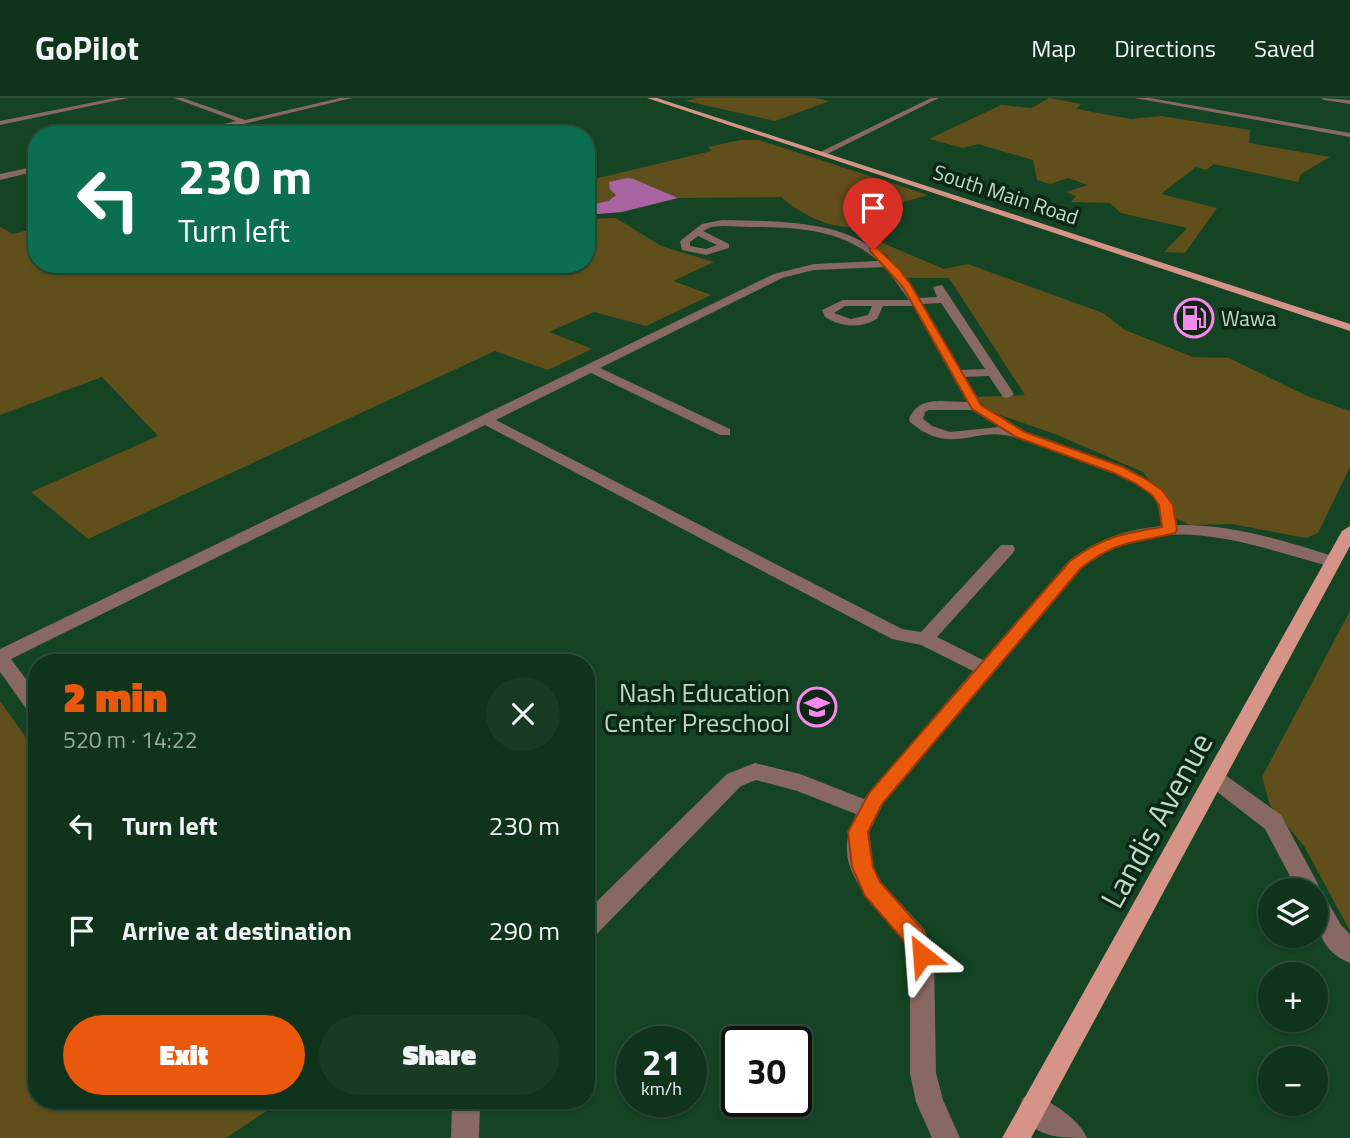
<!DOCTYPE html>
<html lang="en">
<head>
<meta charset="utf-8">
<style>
  :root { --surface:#0f331b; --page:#183b24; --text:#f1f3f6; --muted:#9baaa3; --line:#2f4e3a; --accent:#ea580c }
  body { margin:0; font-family:"Titillium Web",sans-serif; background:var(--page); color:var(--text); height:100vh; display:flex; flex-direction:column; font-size:26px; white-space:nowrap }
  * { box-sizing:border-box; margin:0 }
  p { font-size:23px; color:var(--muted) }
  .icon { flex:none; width:38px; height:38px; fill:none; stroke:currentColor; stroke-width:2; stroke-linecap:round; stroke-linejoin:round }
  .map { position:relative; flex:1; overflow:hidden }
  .panel { position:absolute; left:28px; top:556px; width:567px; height:455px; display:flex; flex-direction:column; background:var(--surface); border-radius:28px; box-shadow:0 2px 5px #0004,0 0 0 2px var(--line) }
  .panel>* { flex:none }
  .hud { position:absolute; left:28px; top:28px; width:567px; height:147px; border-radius:28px; box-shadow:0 2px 5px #0004,0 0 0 2px var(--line); background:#0b6e4f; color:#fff; overflow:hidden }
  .controls { position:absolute; left:1258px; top:780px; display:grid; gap:14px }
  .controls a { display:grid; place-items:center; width:70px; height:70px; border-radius:50%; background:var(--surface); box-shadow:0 2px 5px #0004,0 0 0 2px var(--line); font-size:35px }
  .speed { position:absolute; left:616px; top:928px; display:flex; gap:14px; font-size:35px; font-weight:700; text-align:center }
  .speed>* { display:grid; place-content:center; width:91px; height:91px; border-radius:50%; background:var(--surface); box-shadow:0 2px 5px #0004,0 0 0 2px var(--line); line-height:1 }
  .speed small { font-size:18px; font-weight:400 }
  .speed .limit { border:4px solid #111; border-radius:10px; background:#fff; color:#111 }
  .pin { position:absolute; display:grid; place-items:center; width:60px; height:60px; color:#fff; margin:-72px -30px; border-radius:50% 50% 50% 0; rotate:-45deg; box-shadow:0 0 7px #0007 }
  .pin .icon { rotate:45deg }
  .me { position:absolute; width:77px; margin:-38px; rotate:332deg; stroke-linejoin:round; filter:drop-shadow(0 0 5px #0008) }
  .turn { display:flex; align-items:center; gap:24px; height:147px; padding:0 35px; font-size:32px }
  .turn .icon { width:91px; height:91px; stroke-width:2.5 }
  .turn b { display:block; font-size:49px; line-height:60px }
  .round { display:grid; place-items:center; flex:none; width:74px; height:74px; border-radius:37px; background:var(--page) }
  .summary { display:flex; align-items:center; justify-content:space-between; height:119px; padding:0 35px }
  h1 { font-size:42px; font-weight:800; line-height:52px; color:var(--accent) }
  .action { display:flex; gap:14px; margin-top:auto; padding:14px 35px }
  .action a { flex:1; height:80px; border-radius:42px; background:var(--accent); color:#fff; font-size:28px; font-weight:800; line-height:80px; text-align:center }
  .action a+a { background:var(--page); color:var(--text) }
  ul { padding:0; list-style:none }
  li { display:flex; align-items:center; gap:21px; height:105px; padding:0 35px }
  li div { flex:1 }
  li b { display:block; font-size:26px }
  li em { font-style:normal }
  header { display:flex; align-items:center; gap:42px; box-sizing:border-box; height:98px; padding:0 35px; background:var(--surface); border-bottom:2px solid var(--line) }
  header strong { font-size:33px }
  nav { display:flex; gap:38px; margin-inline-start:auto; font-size:24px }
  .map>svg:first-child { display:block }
  .green { fill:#604f1a }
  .water { fill:#a865a1 }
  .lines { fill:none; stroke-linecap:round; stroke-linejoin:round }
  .minor { fill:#886862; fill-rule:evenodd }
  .major { fill:#d59487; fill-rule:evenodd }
  .route { fill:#ea580c; stroke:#983908; stroke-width:2 }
  .labels { text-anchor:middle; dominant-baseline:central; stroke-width:7; stroke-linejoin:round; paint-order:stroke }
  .far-street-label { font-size:21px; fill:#bcdbc2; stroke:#0d2715 }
  .far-poi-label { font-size:21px; fill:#bcdbc2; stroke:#0d2715; text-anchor:start }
  .poi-label { font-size:26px; fill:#bcdbc2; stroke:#0d2715; text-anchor:end }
  .near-street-label { font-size:32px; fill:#bcdbc2; stroke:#0d2715 }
</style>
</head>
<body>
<header>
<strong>GoPilot</strong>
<nav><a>Map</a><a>Directions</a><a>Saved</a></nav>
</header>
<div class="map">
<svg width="1350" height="1040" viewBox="0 0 1350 1040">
  <rect width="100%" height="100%" fill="#144424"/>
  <path class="green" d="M 696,0 L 815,0 L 830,3 L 775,23 L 686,3 Z
    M 1049,0 L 1081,6 L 1076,11 L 1131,21 L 1161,18 L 1250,32 L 1249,45 L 1330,59 L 1301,76 L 1298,84 L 1214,66 L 1206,72 L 1196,69 L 1161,96 L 1217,110 L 1185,155 L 1164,154 L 1187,130 L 1121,115 L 1110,105 L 1071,104 L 1076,98 L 1066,94 L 1088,87 L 1068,80 L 1050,86 L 1037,82 L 1033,62 L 978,46 L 963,50 L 929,41 L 1001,7 L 1032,10 Z
    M 740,42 L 759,42 L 928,97 L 866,115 L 862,122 L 865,128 C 834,133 804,119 781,99 L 678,100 L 634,81 L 608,103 L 586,108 L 586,83 L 711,53 L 708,49 Z
    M 616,120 L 661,148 L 714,164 L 673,183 L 711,197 L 646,228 L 594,214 L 549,234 L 592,251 L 548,272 L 495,253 L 88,441 L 31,394 L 158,338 L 102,279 L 0,317 L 0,129 L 13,136 L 37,130 L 37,166 L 586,166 L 586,121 Z
    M 852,132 L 944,171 L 968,166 L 1103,215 L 1125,232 L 1193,259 L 1229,260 L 1307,298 L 1350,313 L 1350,369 L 1318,435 L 1306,440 L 1232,426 L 1190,427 L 1177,421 L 1143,374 L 1055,336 L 991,314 L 976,299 L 1025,297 L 949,180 L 905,180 L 887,157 Z
    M 1350,513 L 1350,833 L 1304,748 L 1270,707 L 1262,679 Z
    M 0,603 L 37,655 L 37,1003 L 262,1003 L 268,1012 L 226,1040 L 0,1040 Z"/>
  <path class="water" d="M 627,80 L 634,81 L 678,100 L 622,114 L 586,117 L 586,108 L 608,103 L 616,97 L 610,91 L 609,84 Z"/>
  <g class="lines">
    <path class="minor" d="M 115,0 L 128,0 L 0,27 L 0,23 Z
      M 174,0 L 183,0 L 245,22 L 340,0 L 352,0 L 197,37 L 182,37 L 236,23 Z
      M 931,0 L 939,0 L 823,58 L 816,56 Z
      M 1135,0 L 1150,0 L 1350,35 L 1350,39 Z
      M 1321,0 L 1350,2 L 1350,6 L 1324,2 Z
      M 37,68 L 37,73 L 0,82 L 0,76 Z
      M 722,122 C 805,124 872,121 919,200 L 937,199 L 933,189 L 942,187 L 1014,296 L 1008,300 L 1003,299 L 989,278 L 965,279 L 982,307 L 1026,334 L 1124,369 L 1162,391 L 1174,407 L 1177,427 C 1232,426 1287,443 1339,460 L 1341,464 L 1333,469 C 1249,447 1159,408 1082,470 L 883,706 L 869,734 L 873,768 L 881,784 L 924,831 L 934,857 L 936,975 L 943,1002 L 960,1040 L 932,1040 L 916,1004 L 910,975 L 910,857 C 892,809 822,782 856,716 L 797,693 L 756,682 L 741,688 L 594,839 L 586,842 L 586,814 L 727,676 L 755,665 L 800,676 L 864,701 L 973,573 L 921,547 L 892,541 L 485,327 L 11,561 L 37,596 L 37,618 L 30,616 L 0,574 L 0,551 L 774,176 L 814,166 L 878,163 C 842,131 796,129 749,129 C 737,129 724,127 711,129 L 703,133 L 729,146 L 729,150 L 706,157 L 682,152 L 680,143 L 702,126 ZM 698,138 L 717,147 L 706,151 L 690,148 L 690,144 ZM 885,169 L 909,202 L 843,202 L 822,212 L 825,219 C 842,229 859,231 877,221 L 883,208 L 913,208 L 967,304 C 944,304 917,297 909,322 L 911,325 C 953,359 975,327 1014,339 C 1043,347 1133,378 1152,398 C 1160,406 1160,417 1162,428 C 1127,431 1098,441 1070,462 L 983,562 L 937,539 L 1013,455 L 1015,451 L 1013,447 L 1001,447 L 921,534 L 902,531 L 496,322 L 591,275 L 720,337 L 730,337 L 730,331 L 600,270 L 782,180 L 814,172 ZM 941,205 L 985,271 L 961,272 L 922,206 ZM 845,208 L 872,208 L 868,217 L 851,221 L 834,215 ZM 929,312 L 972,312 L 999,329 L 950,334 L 932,328 L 923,321 L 925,314 Z
      M 1214,672 L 1221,674 L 1281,717 L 1318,786 L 1320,796 L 1324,797 L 1341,827 L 1350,836 L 1350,865 C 1316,851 1316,824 1316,793 L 1298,793 L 1265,731 L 1207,686 L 1204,680 L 1207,674 Z
      M 1033,996 C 1052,1004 1079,1021 1087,1040 C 1059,1040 1032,1040 1019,1010 L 1023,1000 Z
      M 452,1003 L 480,1003 L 479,1040 L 451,1040 Z"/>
    <path class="major" d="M 647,0 L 657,0 L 1350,226 L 1350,233 Z
      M 1350,428 L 1350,448 L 1031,1040 L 1002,1040 L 1342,433 Z"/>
  </g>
  <path class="route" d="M 870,150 L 877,150 L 899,171 L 911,187 L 981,307 L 1025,334 L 1123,369 L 1144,380 L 1162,392 L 1173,407 L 1177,432 L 1175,435 C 1132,446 1119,441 1081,470 L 882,706 L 868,734 L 873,769 L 880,784 L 922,831 L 933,857 L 930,864 L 922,867 L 914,864 L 906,845 L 865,798 L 852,769 L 848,734 L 869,695 L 1070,463 C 1102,439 1124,435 1162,429 L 1159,407 L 1152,397 L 1135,385 L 1114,375 L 1016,339 L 972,311 L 903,189 L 870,153 Z"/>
  <defs>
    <symbol id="fuel-ring" viewBox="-11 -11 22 22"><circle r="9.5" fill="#0d2715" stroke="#f788ec" stroke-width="1.5"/><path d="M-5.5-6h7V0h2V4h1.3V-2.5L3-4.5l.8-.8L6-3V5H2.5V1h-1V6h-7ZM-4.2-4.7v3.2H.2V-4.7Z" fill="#f788ec"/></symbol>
    <symbol id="school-ring" viewBox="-11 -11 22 22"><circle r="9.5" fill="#0d2715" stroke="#f788ec" stroke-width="1.5"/><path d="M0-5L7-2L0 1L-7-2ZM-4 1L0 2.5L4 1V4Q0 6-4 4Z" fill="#f788ec"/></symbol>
  </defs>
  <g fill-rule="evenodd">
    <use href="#fuel-ring" x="1172" y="198" width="44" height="44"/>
    <use href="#school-ring" x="795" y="587" width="44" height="44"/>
  </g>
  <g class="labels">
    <g class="far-street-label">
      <text transform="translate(1006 96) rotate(18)">South Main Road</text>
    </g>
    <g class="far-poi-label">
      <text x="1221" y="220">Wawa</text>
    </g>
    <g class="poi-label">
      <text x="790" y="594">Nash Education<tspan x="790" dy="30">Center Preschool</tspan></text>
    </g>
    <g class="near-street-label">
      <text transform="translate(1156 722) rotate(-61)">Landis Avenue</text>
    </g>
  </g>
</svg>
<div class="controls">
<a><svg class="icon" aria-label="layers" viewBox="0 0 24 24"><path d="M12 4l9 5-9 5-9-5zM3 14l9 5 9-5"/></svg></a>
<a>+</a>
<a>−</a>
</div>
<div class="speed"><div>21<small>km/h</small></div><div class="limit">30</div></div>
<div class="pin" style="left:873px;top:152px;background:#d93025"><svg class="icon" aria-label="arrive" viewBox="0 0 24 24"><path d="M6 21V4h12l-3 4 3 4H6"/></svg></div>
<svg class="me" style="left:922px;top:857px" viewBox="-20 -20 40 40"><path d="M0-17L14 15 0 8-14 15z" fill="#ea580c" stroke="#fff" stroke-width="4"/></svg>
<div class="hud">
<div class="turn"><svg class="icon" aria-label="left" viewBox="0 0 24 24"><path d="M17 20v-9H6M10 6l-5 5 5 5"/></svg><div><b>230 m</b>Turn left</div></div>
</div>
<section class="panel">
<div class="summary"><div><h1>2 min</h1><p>520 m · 14:22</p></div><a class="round"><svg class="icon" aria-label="close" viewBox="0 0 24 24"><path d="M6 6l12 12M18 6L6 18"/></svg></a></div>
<ul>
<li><svg class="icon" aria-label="left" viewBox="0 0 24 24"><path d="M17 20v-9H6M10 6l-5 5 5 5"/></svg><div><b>Turn left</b></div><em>230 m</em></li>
<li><svg class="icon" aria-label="arrive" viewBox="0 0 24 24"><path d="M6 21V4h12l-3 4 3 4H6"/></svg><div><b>Arrive at destination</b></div><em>290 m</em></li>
</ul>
<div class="action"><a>Exit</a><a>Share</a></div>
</section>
</div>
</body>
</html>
